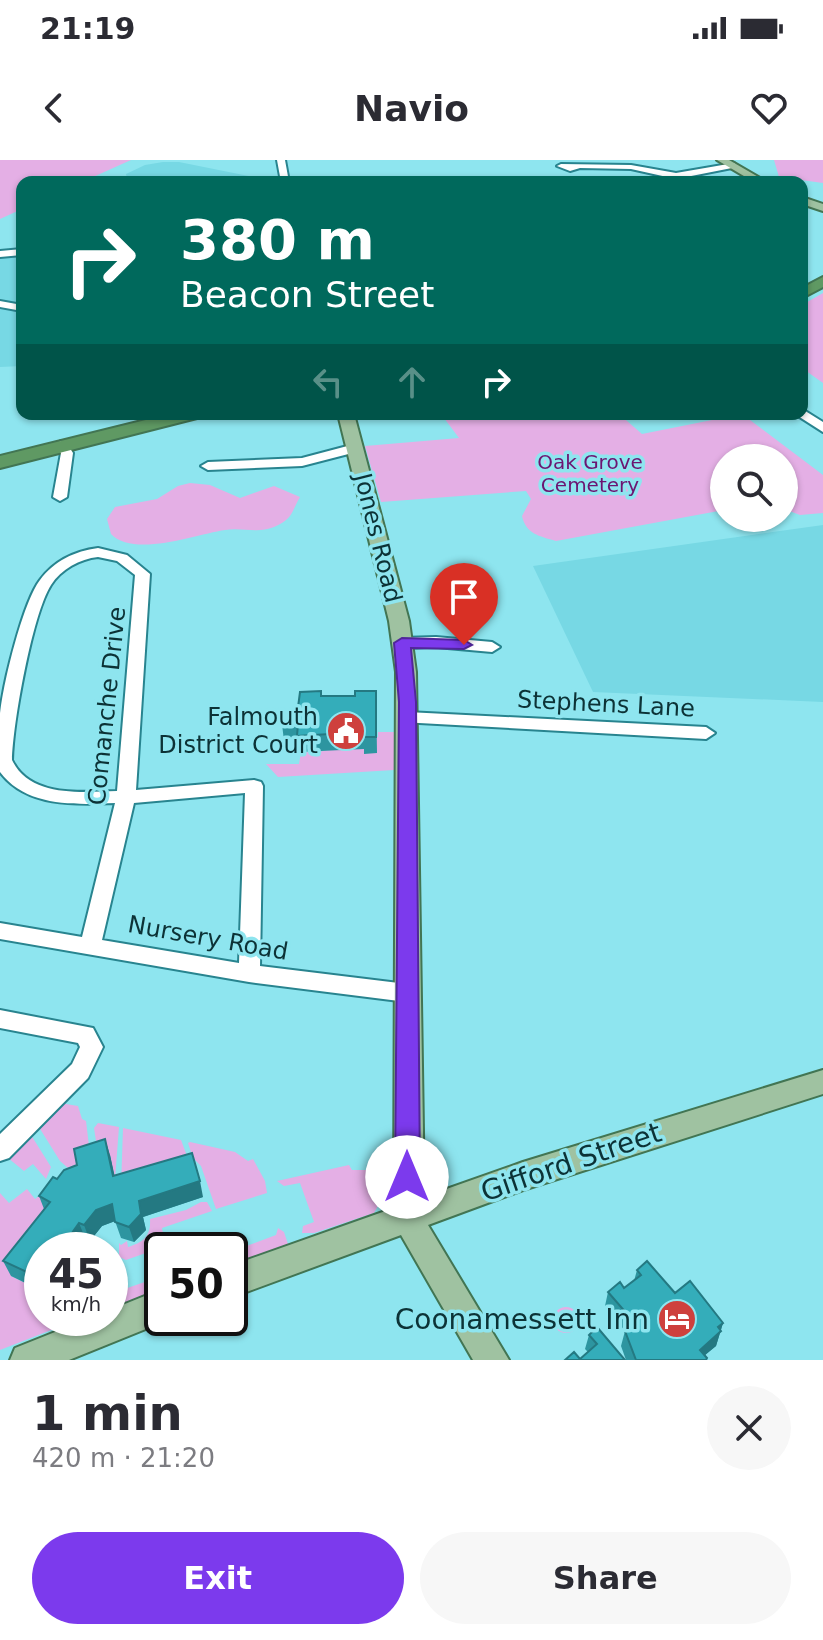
<!DOCTYPE html>
<html lang="en">
<head>
<meta charset="utf-8">
<style>
  :root { --surface:#fff; --page:#f7f7f7; --text:#2b2b33; --muted:#7c7c81; --accent:#7c3aed }
  body { margin:0; font-family:"DejaVu Sans",sans-serif; background:var(--page); color:var(--text); height:100vh; display:flex; flex-direction:column; font-size:30px; white-space:nowrap }
  * { box-sizing:border-box; margin:0 }
  p { font-size:26px; color:var(--muted) }
  .icon { flex:none; width:44px; height:44px; fill:none; stroke:currentColor; stroke-width:2; stroke-linecap:round; stroke-linejoin:round }
  .map { position:relative; height:1200px; overflow:hidden }
  .details { display:flex; flex-direction:column; background:var(--surface); flex:1 }
  .details>* { flex:none }
  .banner { position:absolute; left:16px; top:16px; width:792px; height:244px; border-radius:16px; box-shadow:0 2px 6px #0004; background:#00695c; color:#fff; overflow:hidden }
  .fabs { position:absolute; left:710px; top:284px; display:grid; gap:16px }
  .fabs a { display:grid; place-items:center; width:88px; height:88px; border-radius:50%; background:var(--surface); box-shadow:0 2px 6px #0004; font-size:40px }
  .speed { position:absolute; left:24px; top:1072px; display:flex; gap:16px; font-size:40px; font-weight:700; text-align:center }
  .speed>* { display:grid; place-content:center; width:104px; height:104px; border-radius:50%; background:var(--surface); box-shadow:0 2px 6px #0004; line-height:1 }
  .speed small { font-size:20px; font-weight:400 }
  .speed .limit { border:4px solid #111; border-radius:12px; background:#fff; color:#111 }
  .pin { position:absolute; display:grid; place-items:center; width:68px; height:68px; color:#fff; margin:-82px -34px; border-radius:50% 50% 50% 0; rotate:-45deg; box-shadow:0 0 8px #0007 }
  .pin .icon { rotate:45deg }
  .me { position:absolute; width:88px; margin:-44px; rotate:0deg; stroke-linejoin:round; filter:drop-shadow(0 0 6px #0008) }
  .turn { display:flex; align-items:center; gap:28px; height:168px; padding:0 32px; font-size:36px }
  .turn .icon { width:104px; height:104px; stroke-width:2.5 }
  .turn b { display:block; font-size:56px; line-height:68px }
  .lanes { display:flex; align-items:center; height:76px; padding:0 32px; background:#0003; justify-content:center; gap:40px; direction:ltr }
  .lanes .off { opacity:.35 }
  .round { display:grid; place-items:center; flex:none; width:84px; height:84px; border-radius:42px; background:var(--page) }
  .summary { display:flex; align-items:center; justify-content:space-between; height:136px; padding:0 32px }
  h1 { font-size:48px; font-weight:700; line-height:60px }
  .action { display:flex; gap:16px; margin-top:auto; padding:16px 32px }
  .action a { flex:1; height:92px; border-radius:48px; background:var(--accent); color:#fff; font-size:32px; font-weight:700; line-height:92px; text-align:center }
  .action a+a { background:var(--page); color:var(--text) }
  .status { display:flex; justify-content:space-between; align-items:center; height:56px; padding:0 40px; background:var(--surface); direction:ltr }
  .status svg { height:22px; fill:currentColor }
  header { display:flex; justify-content:space-between; align-items:center; height:104px; padding:0 32px; background:var(--surface); font-size:36px; font-weight:700 }
  .map>svg:first-child { display:block }
  .built { fill:#77d8e4 }
  .green { fill:#e4afe5 }
  .lines { fill:none; stroke-linecap:round; stroke-linejoin:round }
  .minor-casing { stroke:#28848f; stroke-width:4 }
  .major-casing { stroke:#427553; stroke-width:4 }
  .highway-casing { stroke:#427553; stroke-width:4 }
  .minor { fill:#fff; fill-rule:evenodd }
  .major { fill:#9fc2a1; fill-rule:evenodd }
  .highway { fill:#5f9963; fill-rule:evenodd }
  .wall { fill:#2d95a0 }
  .shaded-wall { fill:#247982 }
  .building { fill:#34adba; stroke:#247982; stroke-width:2 }
  .route { fill:#7c3aed; stroke:#51269a; stroke-width:2 }
  .labels { text-anchor:middle; dominant-baseline:central; stroke-width:7; stroke-linejoin:round; paint-order:stroke }
  .far-park-label { font-size:20px; fill:#6c1571; stroke:#8ee5ef }
  .street-label { font-size:24px; fill:#0c3236; stroke:#8ee5ef }
  .poi-label { font-size:24px; fill:#0c3236; stroke:#8ee5ef; text-anchor:end }
  .near-street-label { font-size:28px; fill:#0c3236; stroke:#8ee5ef }
  .near-poi-label { font-size:28px; fill:#0c3236; stroke:#8ee5ef; text-anchor:end }
</style>
</head>
<body>
<div class="status"><b>21:19</b><svg viewBox="0 0 49 12"><path d="M0 12V9h3v3zM5 12V6h3v6zM10 12V3h3v9zM15 12V0h3v12zM26 1h20v11H26zM47 4h2v5h-2z"/></svg></div>
<header><svg class="icon" aria-label="back" viewBox="0 0 24 24"><path d="M15 5l-7 7 7 7"/></svg>Navio<svg class="icon" aria-label="heart" viewBox="0 0 24 24"><path d="M12 20l-8-8c-3-5 5-10 8-4 3-6 11-1 8 4z"/></svg></header>
<div class="map">
<svg width="823" height="1200" viewBox="0 0 823 1200">
  <rect width="100%" height="100%" fill="#8ee5ef"/>
  <path class="built" d="M 163,2 L 179,2 L 278,22 L 128,22 L 126,14 L 145,5 Z
    M 22,89 L 22,206 L 0,207 L 0,91 Z
    M 823,365 L 823,542 L 593,532 L 533,406 Z"/>
  <path class="green" d="M 0,0 L 131,0 L 82,22 L 22,22 L 22,49 L 0,59 Z
    M 774,0 L 823,0 L 823,23 L 779,17 Z
    M 823,133 L 823,223 L 802,208 L 802,145 Z
    M 441,254 L 619,254 L 642,274 L 742,254 L 823,315 L 823,353 L 800,355 L 784,349 L 784,298 L 724,298 L 724,350 L 556,381 C 539,376 526,374 522,356 L 531,339 L 526,331 L 381,342 L 365,286 L 459,278 Z
    M 190,323 L 210,325 L 240,338 L 274,326 L 300,337 C 291,352 294,358 274,367 C 257,374 242,367 225,370 C 197,374 134,398 111,374 L 107,359 L 115,347 L 157,339 L 178,326 Z
    M 378,572 L 394,572 L 394,610 L 278,617 L 266,604 L 299,604 L 301,592 L 319,592 L 378,577 Z
    M 60,943 L 78,946 L 82,959 L 86,961 L 89,986 L 80,1005 L 68,1008 L 60,1001 L 37,964 Z
    M 98,963 L 119,967 L 115,1019 L 110,996 L 96,981 L 94,968 Z
    M 123,968 L 181,980 L 187,996 L 121,1027 Z
    M 31,975 L 51,1007 L 46,1019 L 33,1004 L 24,1011 L 8,998 Z
    M 190,982 L 235,992 L 248,1001 L 253,999 L 265,1021 L 267,1033 L 216,1049 L 201,1006 L 193,998 L 188,983 Z
    M 375,1002 L 388,1002 L 383,1037 L 374,1053 L 314,1073 L 302,1073 L 303,1066 L 314,1062 L 300,1023 L 284,1026 L 277,1021 L 349,1005 L 352,1010 L 368,1010 Z
    M 54,1025 L 62,1032 L 11,1116 L 42,1131 L 42,1158 L 69,1160 L 64,1165 L 0,1190 L 0,1033 L 9,1043 L 27,1029 L 35,1039 Z
    M 201,1042 L 207,1042 L 212,1051 L 162,1068 L 165,1084 L 163,1087 L 126,1100 L 119,1097 L 119,1083 L 121,1085 L 127,1081 L 128,1087 C 143,1082 151,1077 150,1059 L 186,1050 Z
    M 278,1068 L 284,1072 L 288,1084 L 230,1105 L 230,1092 L 276,1075 Z
    M 162,1116 L 162,1129 L 110,1148 L 110,1134 Z
    M553 1160a13 13 0 1 1 26 0a13 13 0 1 1-26 0Z"/>
  <g class="lines">
    <defs>
      <path id="minor" d="M 277,0 L 285,0 L 289,22 L 281,22 Z
        M 734,3 L 737,7 L 676,19 L 631,9 L 580,8 L 570,11 L 557,6 L 561,4 L 631,5 L 676,13 Z
        M 661,17 L 658,22 L 623,22 L 627,19 Z
        M 22,89 L 22,95 L 0,97 L 0,91 Z
        M 0,141 L 22,145 L 22,151 L 0,147 Z
        M 802,249 L 823,262 L 823,272 L 798,256 L 802,254 Z
        M 61,281 L 66,282 L 73,293 L 67,337 L 60,341 L 53,337 L 61,293 L 55,285 Z
        M 355,284 L 360,285 L 360,291 L 302,306 L 208,310 L 201,306 L 208,302 L 302,298 Z
        M 98,388 L 127,395 L 150,414 L 136,630 L 254,620 L 261,622 L 263,626 L 260,806 L 407,824 L 415,827 L 418,833 L 415,839 L 407,842 L 249,822 L 0,779 L 0,763 L 82,777 L 115,643 C 75,645 26,647 0,612 C 0,593 0,574 0,556 C 2,527 23,442 40,420 C 54,401 75,391 98,388 ZM 98,397 L 117,401 L 135,415 L 117,631 C 82,632 30,638 12,600 C 13,563 32,455 51,425 C 61,409 80,399 98,397 ZM 245,633 L 239,803 L 102,780 L 134,643 Z
        M 436,477 L 492,482 L 500,487 L 492,492 L 436,487 L 402,488 L 394,483 L 402,478 Z
        M 407,552 L 706,567 L 715,573 L 706,579 L 401,562 L 398,558 L 401,554 Z
        M 0,850 L 93,868 L 103,887 L 88,918 L 9,998 L 0,1001 L 0,974 L 72,904 L 80,887 L 78,883 L 0,868 Z"/>
      <path id="major" d="M 717,0 L 729,0 L 767,22 L 754,22 Z
        M 802,37 L 823,44 L 823,51 L 802,44 Z
        M 338,254 L 354,254 L 409,461 L 416,512 L 424,1037 L 523,1002 L 823,910 L 823,934 L 523,1030 L 428,1065 L 509,1200 L 473,1200 L 401,1075 L 230,1138 L 230,1106 L 394,1048 L 396,512 L 389,461 Z
        M 162,1129 L 162,1158 L 173,1158 L 69,1200 L 10,1200 L 15,1188 L 90,1158 L 110,1158 L 110,1150 Z"/>
      <path id="highway" d="M 823,117 L 823,127 L 802,138 L 802,128 Z
        M 170,254 L 200,254 L 197,258 L 0,308 L 0,296 Z"/>
    </defs>
    <use href="#minor" class="minor-casing"/>
    <use href="#major" class="major-casing"/>
    <use href="#highway" class="highway-casing"/>
    <use href="#minor" class="minor"/>
    <use href="#major" class="major"/>
    <use href="#highway" class="highway"/>
  </g>
  <path class="wall" d="M 376,531 L 377,593 L 364,594 L 364,589 L 299,592 L 298,580 L 284,581 L 282,564 L 297,555 L 321,536 L 355,536 Z
    M 110,995 L 114,1015 L 203,1037 L 143,1057 L 146,1070 L 134,1082 L 121,1078 L 115,1061 L 102,1066 L 90,1081 L 85,1078 L 42,1090 L 42,1131 L 11,1116 L 3,1101 L 44,1049 L 39,1036 L 57,1019 L 77,1005 Z
    M 637,1110 L 723,1163 L 716,1186 L 705,1195 L 707,1200 L 626,1200 L 621,1186 L 625,1171 L 605,1146 L 608,1132 L 624,1128 L 634,1121 Z
    M 589,1175 L 625,1200 L 580,1199 L 588,1192 L 585,1189 Z"/>
  <path class="shaded-wall" d="M 105,979 L 110,995 L 118,1031 L 113,1016 Z
    M 200,1021 L 203,1037 L 143,1057 L 146,1070 L 134,1082 L 129,1067 L 139,1041 Z
    M 112,1044 L 118,1060 L 102,1066 L 90,1081 L 84,1065 L 96,1050 Z
    M 79,1063 L 85,1078 L 77,1090 L 60,1090 Z
    M 723,1163 L 716,1186 L 699,1200 L 700,1190 L 718,1167 Z"/>
  <path class="building" d="M 321,531 L 321,536 L 355,536 L 355,531 L 376,531 L 376,577 L 363,577 L 363,572 L 297,576 L 298,564 L 282,564 L 283,555 L 297,555 L 300,532 Z
    M 105,979 L 113,1016 L 192,993 L 200,1021 L 139,1041 L 141,1054 L 129,1067 L 115,1062 L 112,1044 L 96,1050 L 84,1065 L 79,1063 L 60,1090 L 42,1090 L 42,1119 L 3,1101 L 50,1042 L 39,1036 L 53,1017 L 57,1019 L 64,1010 L 77,1005 L 74,989 Z
    M 647,1101 L 675,1133 L 690,1121 L 723,1163 L 718,1167 L 721,1171 L 700,1190 L 707,1198 L 706,1200 L 636,1200 L 625,1171 L 635,1163 L 608,1132 L 620,1122 L 624,1128 L 641,1115 L 637,1110 Z
    M 597,1167 L 625,1200 L 565,1200 L 574,1192 L 580,1199 L 597,1184 L 589,1175 Z"/>
  <path class="route" d="M 402,478 L 464,480 L 472,485 L 464,489 L 411,488 L 416,542 L 420,1017 L 416,1025 L 407,1029 L 398,1025 L 395,1017 L 399,542 L 394,483 Z"/>
  <defs>
    <symbol id="civic-disc" viewBox="-11 -11 22 22"><circle r="9.5" fill="#ce403d" stroke="#8ee5ef"/><path d="M-.6-6.5H3V-4.5H.6V-3L4-1V1h2V6H-6V1h2V-1L-.6-3ZM-1.2 2.5V6h2.4V2.5Z" fill="#fff"/></symbol>
    <symbol id="hotel-disc" viewBox="-11 -11 22 22"><circle r="9.5" fill="#ce403d" stroke="#8ee5ef"/><path d="M-6-4.5h1.5V1H6V5H4.5V3h-9V5H-6ZM-4 0a1.8 1.8 0 1 1 3.6 0ZM.5 0V-2.5h3Q6-2.5 6 0Z" fill="#fff"/></symbol>
  </defs>
  <g fill-rule="evenodd">
    <use href="#civic-disc" x="324" y="549" width="44" height="44"/>
    <use href="#hotel-disc" x="655" y="1137" width="44" height="44"/>
  </g>
  <g class="labels">
    <g class="far-park-label">
      <text x="590" y="302">Oak Grove<tspan x="590" dy="23">Cemetery</tspan></text>
    </g>
    <g class="street-label">
      <text transform="translate(378 378) rotate(76)">Jones Road</text>
      <text transform="translate(606 544) rotate(3)">Stephens Lane</text>
      <text transform="translate(107 546) rotate(-84)">Comanche Drive</text>
      <text transform="translate(208 778) rotate(10)">Nursery Road</text>
    </g>
    <g class="poi-label">
      <text x="318" y="557">Falmouth<tspan x="318" dy="28">District Court</tspan></text>
    </g>
    <g class="near-street-label">
      <text transform="translate(571 1002) rotate(-19)">Gifford Street</text>
    </g>
    <g class="near-poi-label">
      <text x="649" y="1159">Coonamessett Inn</text>
    </g>
  </g>
</svg>
<div class="fabs">
<a><svg class="icon" aria-label="search" viewBox="0 0 24 24"><circle cx="10" cy="10" r="6"/><path d="M15 15l6 6"/></svg></a>
</div>
<div class="speed"><div>45<small>km/h</small></div><div class="limit">50</div></div>
<div class="pin" style="left:464px;top:485px;background:#d93025"><svg class="icon" aria-label="arrive" viewBox="0 0 24 24"><path d="M6 21V4h12l-3 4 3 4H6"/></svg></div>
<svg class="me" style="left:407px;top:1017px" viewBox="-20 -20 40 40"><circle r="19" fill="#fff"/><path d="M0-13L10 11 0 6-10 11z" fill="#7c3aed"/></svg>
<div class="banner">
<div class="turn"><svg class="icon" aria-label="right" viewBox="0 0 24 24"><path d="M7 20v-9h11M14 6l5 5-5 5"/></svg><div><b>380 m</b>Beacon Street</div></div>
<div class="lanes"><svg class="icon off" aria-label="left" viewBox="0 0 24 24"><path d="M17 20v-9H6M10 6l-5 5 5 5"/></svg><svg class="icon off" aria-label="ahead" viewBox="0 0 24 24"><path d="M12 20V5M6 11l6-6 6 6"/></svg><svg class="icon" aria-label="right" viewBox="0 0 24 24"><path d="M7 20v-9h11M14 6l5 5-5 5"/></svg></div>
</div>
</div>
<section class="details">
<div class="summary"><div><h1>1 min</h1><p>420 m · 21:20</p></div><a class="round"><svg class="icon" aria-label="close" viewBox="0 0 24 24"><path d="M6 6l12 12M18 6L6 18"/></svg></a></div>
<div class="action"><a>Exit</a><a>Share</a></div>
</section>
</body>
</html>
